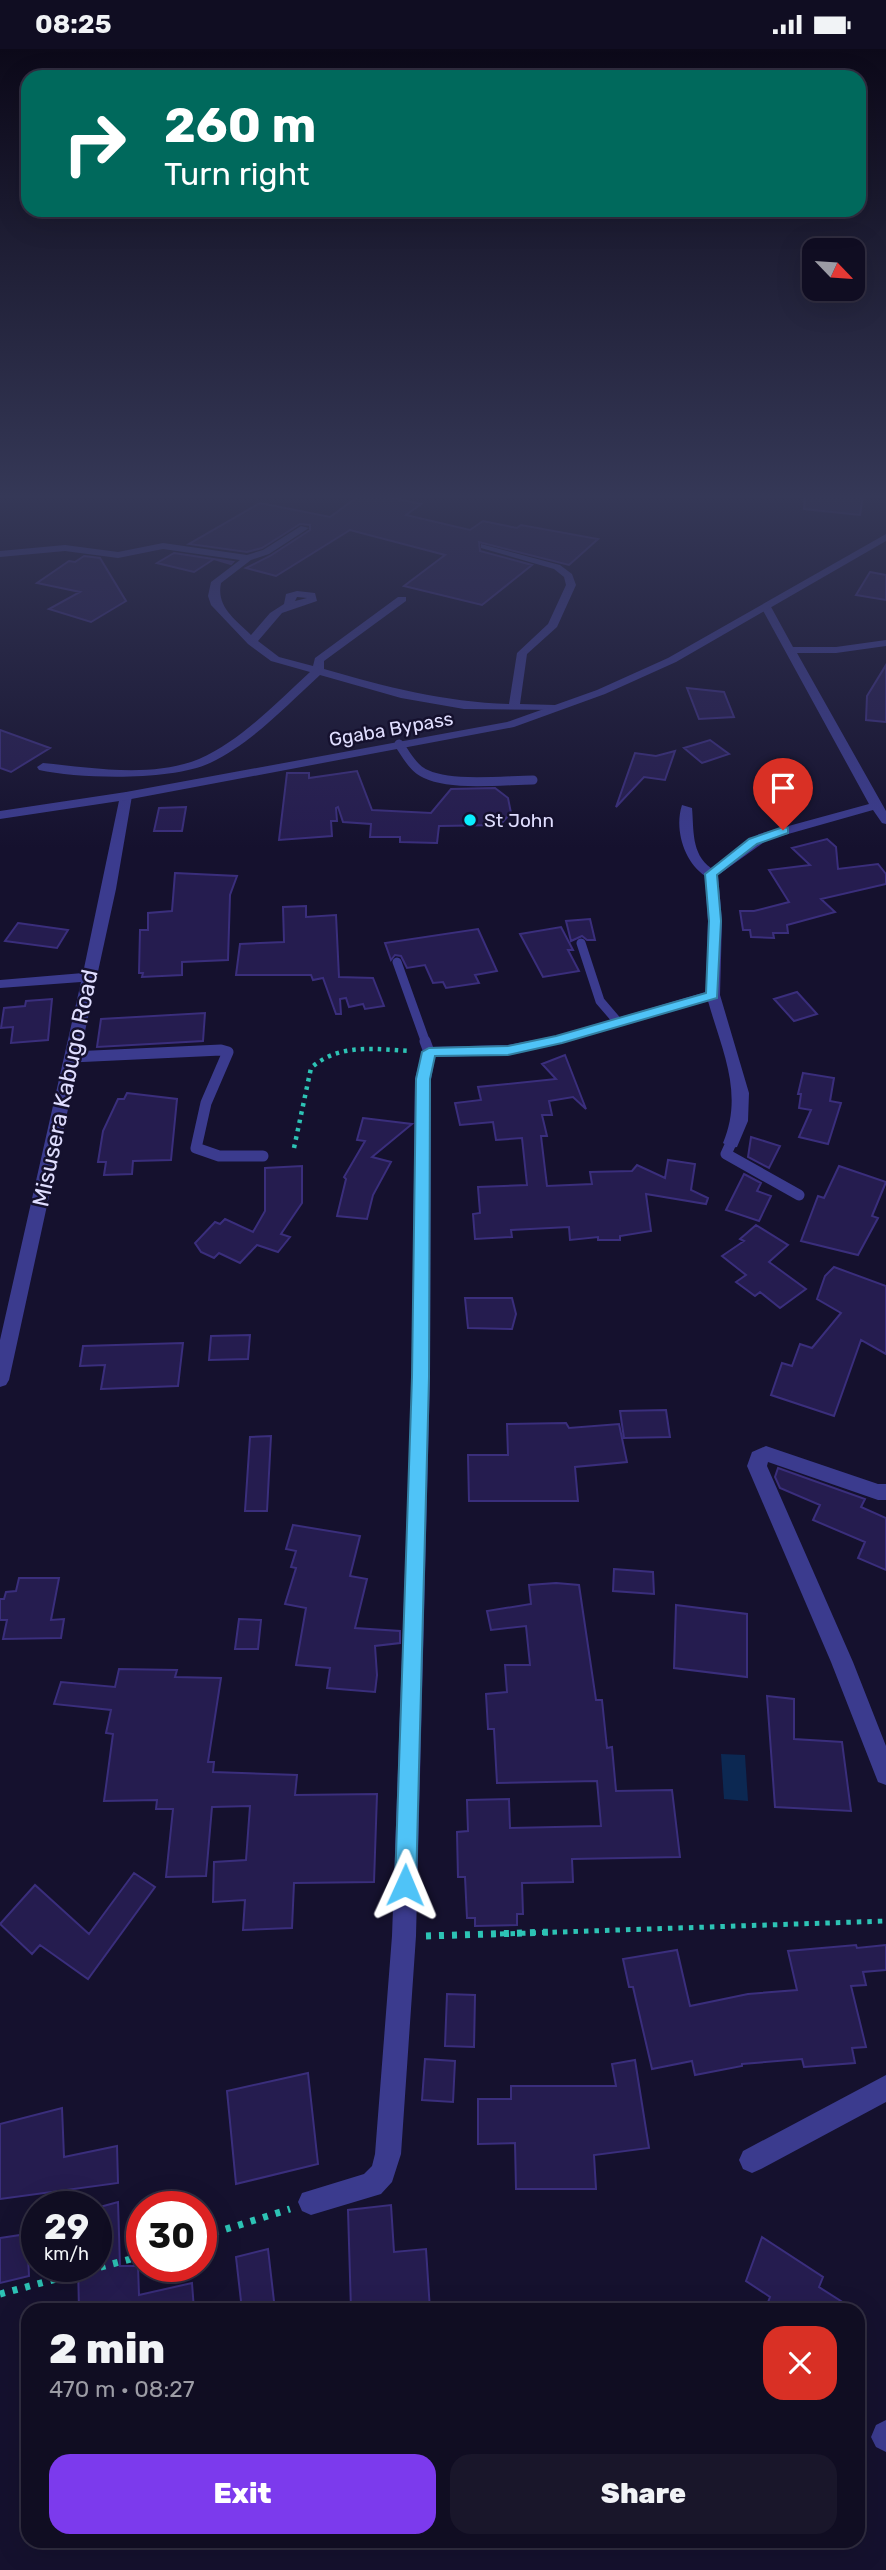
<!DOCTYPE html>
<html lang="en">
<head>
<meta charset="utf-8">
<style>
  :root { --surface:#100d22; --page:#19162a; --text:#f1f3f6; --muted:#9c9ca5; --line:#302d40; --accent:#7c3aed }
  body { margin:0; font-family:Rubik,sans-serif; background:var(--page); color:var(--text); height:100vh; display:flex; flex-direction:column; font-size:26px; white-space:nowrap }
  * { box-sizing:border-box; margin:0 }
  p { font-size:23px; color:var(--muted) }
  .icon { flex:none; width:38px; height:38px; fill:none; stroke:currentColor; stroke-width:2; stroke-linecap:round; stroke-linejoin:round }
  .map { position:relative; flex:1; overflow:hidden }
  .panel { position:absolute; left:21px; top:2254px; width:844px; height:245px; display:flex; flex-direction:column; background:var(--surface); border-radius:21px; box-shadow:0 7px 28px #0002,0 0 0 2px var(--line) }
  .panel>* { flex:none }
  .guide { position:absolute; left:21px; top:21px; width:845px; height:147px; border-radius:21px; box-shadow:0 7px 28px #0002,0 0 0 2px var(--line); background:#00695c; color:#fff; overflow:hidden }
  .needle { width:46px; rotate:115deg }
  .tools { position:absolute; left:802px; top:189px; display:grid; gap:14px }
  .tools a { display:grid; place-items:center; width:63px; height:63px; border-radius:14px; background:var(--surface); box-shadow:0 7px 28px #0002,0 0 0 2px var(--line); font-size:35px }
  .speed { position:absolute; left:21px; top:2142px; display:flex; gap:14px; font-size:35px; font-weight:700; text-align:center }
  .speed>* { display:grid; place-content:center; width:91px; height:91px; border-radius:50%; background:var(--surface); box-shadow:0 7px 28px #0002,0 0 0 2px var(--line); line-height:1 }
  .speed small { font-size:18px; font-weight:400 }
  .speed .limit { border:10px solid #d22; background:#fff; color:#111 }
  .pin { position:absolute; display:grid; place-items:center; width:60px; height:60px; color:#fff; margin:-72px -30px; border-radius:50% 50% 50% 0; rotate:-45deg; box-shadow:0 0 7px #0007 }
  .pin .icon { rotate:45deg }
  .me { position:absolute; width:77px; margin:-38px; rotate:1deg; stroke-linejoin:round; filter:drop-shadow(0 0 5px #0008) }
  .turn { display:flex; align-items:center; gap:24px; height:147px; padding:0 28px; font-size:32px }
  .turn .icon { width:91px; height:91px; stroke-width:2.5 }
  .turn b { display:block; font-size:49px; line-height:60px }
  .round { display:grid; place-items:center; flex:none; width:74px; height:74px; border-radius:21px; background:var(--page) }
  .overview { display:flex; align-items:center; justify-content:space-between; height:119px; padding:0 28px }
  h1 { font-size:42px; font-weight:800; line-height:52px }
  .button { display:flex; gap:14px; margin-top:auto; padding:14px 28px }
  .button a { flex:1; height:80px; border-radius:21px; background:var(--accent); color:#fff; font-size:28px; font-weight:800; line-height:80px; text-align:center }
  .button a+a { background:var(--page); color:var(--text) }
  .status { display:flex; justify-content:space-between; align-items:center; height:49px; padding:0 35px; background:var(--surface); direction:ltr }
  .status svg { height:19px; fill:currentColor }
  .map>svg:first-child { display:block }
  .water { fill:#0c2852 }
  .building { fill:#251c4f; stroke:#3a2e7c; stroke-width:2 }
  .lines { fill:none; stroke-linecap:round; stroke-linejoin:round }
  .path-far2 { stroke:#2dc3b5; stroke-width:4.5; stroke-dasharray:3.5 5; stroke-linecap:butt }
  .path-far1 { stroke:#2dc3b5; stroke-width:5; stroke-dasharray:4.5 6; stroke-linecap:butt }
  .path { stroke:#2dc3b5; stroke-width:7; stroke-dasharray:5 8; stroke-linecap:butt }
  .service-far1 { stroke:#3b3b8e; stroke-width:9 }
  .service { stroke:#3b3b8e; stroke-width:11 }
  .minor { fill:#3b3b8e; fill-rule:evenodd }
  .tertiary { fill:#3b3b8e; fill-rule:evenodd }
  .route { fill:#4fc3f7; stroke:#337fa1; stroke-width:2 }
  .poi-dot { fill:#0aefff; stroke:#15112e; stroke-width:2.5 }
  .labels { text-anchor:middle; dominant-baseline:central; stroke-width:5; stroke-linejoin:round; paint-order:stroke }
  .far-street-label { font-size:19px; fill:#e0deff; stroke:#15112e }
  .far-poi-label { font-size:19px; fill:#e0deff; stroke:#15112e; text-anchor:start }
  .street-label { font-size:23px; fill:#e0deff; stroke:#15112e }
</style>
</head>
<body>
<div class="status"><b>08:25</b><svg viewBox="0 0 49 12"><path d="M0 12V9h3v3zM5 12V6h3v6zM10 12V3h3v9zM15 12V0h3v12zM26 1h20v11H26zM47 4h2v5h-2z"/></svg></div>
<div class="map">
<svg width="886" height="2521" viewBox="0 0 886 2521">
  <rect width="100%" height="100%" fill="#15112e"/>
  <path class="water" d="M 721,1705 L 745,1706 L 748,1752 L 724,1750 Z"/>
  <path class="building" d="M 360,446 L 379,446 L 421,455 L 406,466 L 470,481 L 483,472 L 517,479 L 521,476 L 598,490 L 569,516 L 479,493 L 480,502 L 532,516 L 482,556 L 404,537 L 445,506 L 350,481 L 276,527 L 246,519 L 270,507 L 310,481 L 310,476 L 300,475 L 262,499 L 247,503 L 189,495 L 260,454 L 330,468 Z
    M 805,446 L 863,446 L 860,466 L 804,460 Z
    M 174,504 L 233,513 L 231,515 L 214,510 L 194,523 L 157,514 Z
    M 84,507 L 100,509 L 126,552 L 91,573 L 49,560 L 80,543 L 37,534 L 69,512 L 75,513 Z
    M 870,523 L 886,526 L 886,551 L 856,546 Z
    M 886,616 L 886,673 L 866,671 L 867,647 Z
    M 687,639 L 724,643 L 734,668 L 699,670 Z
    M 0,681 L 50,699 L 11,723 L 0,719 Z
    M 710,691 L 729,705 L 702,714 L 684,699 Z
    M 675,702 L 665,731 L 644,728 L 616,758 L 635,704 L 656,707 Z
    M 357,722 L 372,761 L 431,764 L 451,740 L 495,739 L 508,749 L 511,764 L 500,776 L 439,777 L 437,794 L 400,793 L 400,788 L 370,788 L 371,775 L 343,773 L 338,758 L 336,759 L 337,772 L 331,772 L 332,787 L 279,791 L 287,724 L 309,724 L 309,729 Z
    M 186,758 L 182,782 L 154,782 L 159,759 Z
    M 827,790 L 836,798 L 838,820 L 878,815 L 886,825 L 886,835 L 821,850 L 835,863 L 787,876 L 788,884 L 773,884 L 774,889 L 751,888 L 750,881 L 743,881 L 740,862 L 754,862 L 789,853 L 769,821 L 810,816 L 792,799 Z
    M 175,824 L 237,827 L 230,846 L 228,911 L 182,913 L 182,926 L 142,928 L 143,924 L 139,924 L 140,881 L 148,881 L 148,864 L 172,862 Z
    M 306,857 L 306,868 L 336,866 L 339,928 L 373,929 L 384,957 L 365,960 L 363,955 L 349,958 L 346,949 L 340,950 L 341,965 L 336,965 L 323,929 L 313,931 L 311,926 L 236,926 L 240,895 L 284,893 L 283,858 Z
    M 590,870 L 595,891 L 587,891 L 582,887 L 571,892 L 566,872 Z
    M 18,874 L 68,881 L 57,899 L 5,892 Z
    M 561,878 L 573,901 L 568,901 L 579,922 L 543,928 L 520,885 Z
    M 478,880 L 497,922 L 475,926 L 479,934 L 446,939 L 443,933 L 433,934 L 425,916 L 407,919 L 401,907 L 395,906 L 391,911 L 385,894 Z
    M 797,943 L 817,965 L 794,972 L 774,950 Z
    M 52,950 L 48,991 L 11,994 L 13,978 L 1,979 L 4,959 L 25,957 L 26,952 Z
    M 205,964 L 203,992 L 97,998 L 101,970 Z
    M 565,1006 L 586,1060 L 573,1048 L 549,1052 L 552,1066 L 542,1066 L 547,1087 L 541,1087 L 547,1137 L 592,1135 L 590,1123 L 632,1122 L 637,1116 L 665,1129 L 668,1111 L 695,1115 L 691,1141 L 708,1149 L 706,1155 L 646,1145 L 651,1182 L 620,1187 L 620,1191 L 598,1191 L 598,1188 L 570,1191 L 569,1178 L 511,1181 L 512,1188 L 475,1190 L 473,1165 L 480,1164 L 478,1138 L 527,1136 L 522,1089 L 496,1091 L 493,1073 L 460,1076 L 455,1054 L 481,1051 L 478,1038 L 556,1030 L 542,1015 Z
    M 803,1024 L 834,1029 L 830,1052 L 841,1054 L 828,1095 L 799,1088 L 811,1061 L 799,1059 L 801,1045 L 798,1045 Z
    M 127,1044 L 177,1050 L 171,1111 L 133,1112 L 132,1125 L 104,1126 L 106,1113 L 98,1113 L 103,1082 L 118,1050 L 124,1050 Z
    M 363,1069 L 412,1075 L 372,1108 L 391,1113 L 373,1146 L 367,1170 L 337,1167 L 346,1130 L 344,1128 L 365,1092 L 357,1091 Z
    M 751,1088 L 780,1097 L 769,1119 L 748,1108 Z
    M 302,1117 L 302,1154 L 281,1185 L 290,1188 L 278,1203 L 257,1196 L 240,1214 L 219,1204 L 214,1209 L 201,1203 L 195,1194 L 215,1173 L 220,1175 L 225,1170 L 253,1183 L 265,1162 L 265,1119 Z
    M 839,1117 L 886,1133 L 872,1167 L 878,1169 L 858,1206 L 801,1192 L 818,1147 L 824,1149 Z
    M 744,1125 L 761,1134 L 757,1142 L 771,1147 L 759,1172 L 726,1161 Z
    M 756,1176 L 788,1196 L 769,1213 L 806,1240 L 780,1259 L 760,1243 L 755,1247 L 736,1233 L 746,1226 L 722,1207 L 744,1192 L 740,1190 Z
    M 834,1218 L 886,1237 L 886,1305 L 861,1291 L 834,1367 L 771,1346 L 782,1314 L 792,1317 L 800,1295 L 812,1299 L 841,1264 L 817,1250 L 825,1227 Z
    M 465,1249 L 512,1249 L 516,1265 L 512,1280 L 468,1279 Z
    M 250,1286 L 248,1310 L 209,1311 L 211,1287 Z
    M 183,1294 L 178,1337 L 101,1340 L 105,1316 L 80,1317 L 83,1297 Z
    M 666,1361 L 670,1388 L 624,1389 L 620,1362 Z
    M 566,1374 L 569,1379 L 619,1375 L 627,1413 L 575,1418 L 578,1452 L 469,1452 L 468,1406 L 508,1406 L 507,1375 Z
    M 271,1387 L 267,1462 L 245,1462 L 250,1388 Z
    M 778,1419 L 865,1450 L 861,1458 L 886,1469 L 886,1521 L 858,1509 L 865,1493 L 813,1471 L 820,1456 L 780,1439 L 775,1428 Z
    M 293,1476 L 360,1487 L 350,1527 L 367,1530 L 355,1579 L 400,1582 L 400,1594 L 375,1597 L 377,1626 L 375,1643 L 327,1639 L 330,1619 L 296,1616 L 306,1559 L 285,1555 L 296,1519 L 291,1518 L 296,1502 L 286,1500 Z
    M 614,1520 L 653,1523 L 654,1545 L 613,1542 Z
    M 19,1529 L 59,1529 L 51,1571 L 64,1570 L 61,1589 L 3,1590 L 7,1571 L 0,1571 L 0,1550 L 4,1550 L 6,1543 L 16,1542 Z
    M 556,1534 L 579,1536 L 596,1651 L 602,1651 L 607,1699 L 612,1698 L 616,1742 L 672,1741 L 680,1808 L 572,1810 L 573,1833 L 522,1834 L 523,1865 L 517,1865 L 517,1876 L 475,1877 L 475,1869 L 467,1869 L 465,1828 L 458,1828 L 457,1783 L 468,1782 L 467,1751 L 509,1750 L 510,1779 L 601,1777 L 597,1732 L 497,1734 L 494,1680 L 488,1680 L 486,1645 L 507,1643 L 505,1616 L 530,1616 L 526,1577 L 491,1581 L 487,1562 L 531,1555 L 529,1536 Z
    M 676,1556 L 747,1565 L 747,1628 L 674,1619 Z
    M 239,1570 L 261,1571 L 258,1600 L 235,1600 Z
    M 119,1620 L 177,1621 L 175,1628 L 221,1629 L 208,1713 L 214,1713 L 213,1723 L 297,1726 L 295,1746 L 377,1745 L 374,1833 L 294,1834 L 292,1879 L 243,1881 L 245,1851 L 213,1853 L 214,1813 L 246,1811 L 250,1757 L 212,1758 L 206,1827 L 166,1828 L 173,1760 L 156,1760 L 157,1751 L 104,1752 L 113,1685 L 106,1684 L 111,1661 L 54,1655 L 61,1633 L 115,1638 Z
    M 767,1647 L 794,1650 L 794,1690 L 842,1693 L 851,1762 L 775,1758 Z
    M 134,1824 L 155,1838 L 88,1930 L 40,1896 L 32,1905 L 0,1875 L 35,1836 L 89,1885 Z
    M 856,1896 L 857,1899 L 886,1896 L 886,1921 L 863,1923 L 866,1936 L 851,1937 L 866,1998 L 852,1999 L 855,2014 L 804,2018 L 802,2010 L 742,2015 L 742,2017 L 695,2026 L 692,2012 L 652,2020 L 633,1938 L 629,1938 L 623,1910 L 677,1901 L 690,1957 L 748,1945 L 797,1941 L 788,1902 Z
    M 447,1945 L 475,1946 L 474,1998 L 445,1997 Z
    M 425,2010 L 455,2012 L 453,2053 L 422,2051 Z
    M 635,2011 L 649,2099 L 594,2106 L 596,2140 L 516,2140 L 515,2094 L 478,2095 L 478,2050 L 511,2050 L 511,2037 L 616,2037 L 612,2015 Z
    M 308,2024 L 318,2115 L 236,2135 L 227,2042 Z
    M 62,2059 L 64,2108 L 117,2097 L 118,2134 L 0,2150 L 0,2075 Z
    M 118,2153 L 120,2217 L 138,2217 L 139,2246 L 192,2234 L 194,2261 L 79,2261 L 78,2217 L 96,2217 L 96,2159 Z
    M 391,2156 L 394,2203 L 426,2200 L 430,2261 L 351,2261 L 348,2161 Z
    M 27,2185 L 29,2227 L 0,2234 L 0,2189 Z
    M 762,2188 L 823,2228 L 819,2238 L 855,2261 L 765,2261 L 770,2248 L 746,2232 Z
    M 268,2200 L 275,2261 L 242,2261 L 236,2208 Z"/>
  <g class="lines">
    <path class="path-far2" d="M 294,1099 L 311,1019 C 339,994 375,1000 410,1002"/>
    <path class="path-far1" d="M 500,1885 L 886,1872"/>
    <path class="path" d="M 426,1887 L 554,1883
      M 201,2188 L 290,2160
      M 0,2245 L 142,2207"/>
    <path class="service-far1" d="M 399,695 C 405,704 410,714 419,721 C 443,739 504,731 533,731
      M 581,894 L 600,952 L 618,973
      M 397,913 L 426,994"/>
    <path class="service" d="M 425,992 L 429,1003
      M 72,1008 L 221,1001 L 228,1003 L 206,1054 L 196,1099 L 219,1107 L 263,1107
      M 731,1094 L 726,1105 L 799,1146"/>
    <path class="minor" d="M 301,477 L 309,479 L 269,505 L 251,511 L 221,534 C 216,558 235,570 251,586 L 270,564 L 284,555 L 286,545 L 297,542 L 315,544 L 317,552 L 282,564 L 258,592 L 279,608 L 313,617 L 315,609 L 398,548 L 406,548 L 406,552 L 324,612 L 324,620 C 386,638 444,653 509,655 L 517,604 L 548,575 L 566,536 L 564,528 L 554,520 L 481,499 L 481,495 L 560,516 L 572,525 L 576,536 L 557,578 L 527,605 L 520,655 L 555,656 L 561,659 L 559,661 L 464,660 L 401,649 L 320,626 C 286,657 252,694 210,714 C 171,732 81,730 39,721 L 37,718 L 43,714 C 92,719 153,729 199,710 C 241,692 277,653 310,623 L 271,612 L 248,595 L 211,556 L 208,547 L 211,533 L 240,511 L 163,500 L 118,509 L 65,502 L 0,508 L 0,502 L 65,496 L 118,503 L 163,494 L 247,506 L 263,501 ZM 297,548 L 307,549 L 295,552 Z
      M 762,556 L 770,556 L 793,598 L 836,598 L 886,591 L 886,597 L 836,604 L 797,604 L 886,762 L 886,775 L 882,774 L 873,761 L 767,791 L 718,826 L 722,872 L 720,946 L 749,1044 L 748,1072 L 737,1098 L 731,1099 L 723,1094 C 744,1044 722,1002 708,952 L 562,994 L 508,1006 L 435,1008 L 431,1030 L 430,1328 L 416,1887 L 401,2105 L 392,2133 L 381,2145 L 311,2166 L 302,2162 L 298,2153 L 302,2144 L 364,2125 L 372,2117 L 375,2105 L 392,1887 L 412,1328 L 415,1030 L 422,1003 L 429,998 L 508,996 L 556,987 L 706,943 L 708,872 L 705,827 C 684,813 674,780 682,756 L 692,759 C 694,780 691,805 711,819 L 759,785 L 869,755 L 761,558 Z
      M 126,743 L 132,747 L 116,840 L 9,1331 L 6,1336 L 0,1338 L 0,1291 L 81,933 L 0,939 L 0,931 L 83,924 L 120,747 Z
      M 766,1397 L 878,1435 L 886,1435 L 886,1451 L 878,1451 L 768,1413 L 767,1417 L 853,1613 L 886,1697 L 886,1736 L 878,1733 L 831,1613 L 747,1417 L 752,1403 Z
      M 886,2026 L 886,2053 L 761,2120 L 752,2124 L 743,2120 L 739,2111 L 743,2102 Z
      M 886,2371 L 886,2403 L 876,2398 L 871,2388 L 876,2376 Z"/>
    <path class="tertiary" d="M 886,485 L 886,492 L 676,613 L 605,645 L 514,678 L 126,751 L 0,770 L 0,762 L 126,743 L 507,673 L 597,641 L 668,609 Z"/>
  </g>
  <linearGradient id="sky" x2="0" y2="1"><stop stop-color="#0c0919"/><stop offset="0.56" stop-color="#353857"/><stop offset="1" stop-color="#353857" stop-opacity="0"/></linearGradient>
  <rect width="886" height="799" fill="url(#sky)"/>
  <path class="route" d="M 783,778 L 788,779 L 788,784 L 757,795 L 717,826 L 721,872 L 717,949 L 562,994 L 508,1006 L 435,1007 L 430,1030 L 429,1328 L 416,1836 L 413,1843 L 405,1847 L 398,1843 L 395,1836 L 412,1328 L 416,1030 L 422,1003 L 429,999 L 508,997 L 556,987 L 706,944 L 709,872 L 705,825 L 749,790 Z"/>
  <circle class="poi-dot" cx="470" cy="771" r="7"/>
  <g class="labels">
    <g class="far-street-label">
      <text transform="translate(391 680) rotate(-10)">Ggaba Bypass</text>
    </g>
    <g class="far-poi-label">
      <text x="484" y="771">St John</text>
    </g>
    <g class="street-label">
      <text transform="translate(65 1039) rotate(-78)">Misusera Kabugo Road</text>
    </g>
  </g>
</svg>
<div class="tools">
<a><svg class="needle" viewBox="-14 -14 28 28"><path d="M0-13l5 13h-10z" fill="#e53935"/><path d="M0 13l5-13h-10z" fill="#9c9ca5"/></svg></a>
</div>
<div class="speed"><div>29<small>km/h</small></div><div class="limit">30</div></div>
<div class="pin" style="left:783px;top:781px;background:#d93025"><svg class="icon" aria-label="arrive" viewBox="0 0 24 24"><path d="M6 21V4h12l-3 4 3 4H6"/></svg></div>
<svg class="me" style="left:405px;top:1836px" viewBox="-20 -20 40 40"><path d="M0-17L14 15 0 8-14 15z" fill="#4fc3f7" stroke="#fff" stroke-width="4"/></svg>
<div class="guide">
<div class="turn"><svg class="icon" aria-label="right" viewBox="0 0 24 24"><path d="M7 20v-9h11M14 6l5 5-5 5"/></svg><div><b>260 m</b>Turn right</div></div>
</div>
<section class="panel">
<div class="overview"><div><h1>2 min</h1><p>470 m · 08:27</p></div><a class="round" style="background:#d93025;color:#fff"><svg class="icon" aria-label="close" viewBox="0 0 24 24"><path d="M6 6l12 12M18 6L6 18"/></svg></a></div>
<div class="button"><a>Exit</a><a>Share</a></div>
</section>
</div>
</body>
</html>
